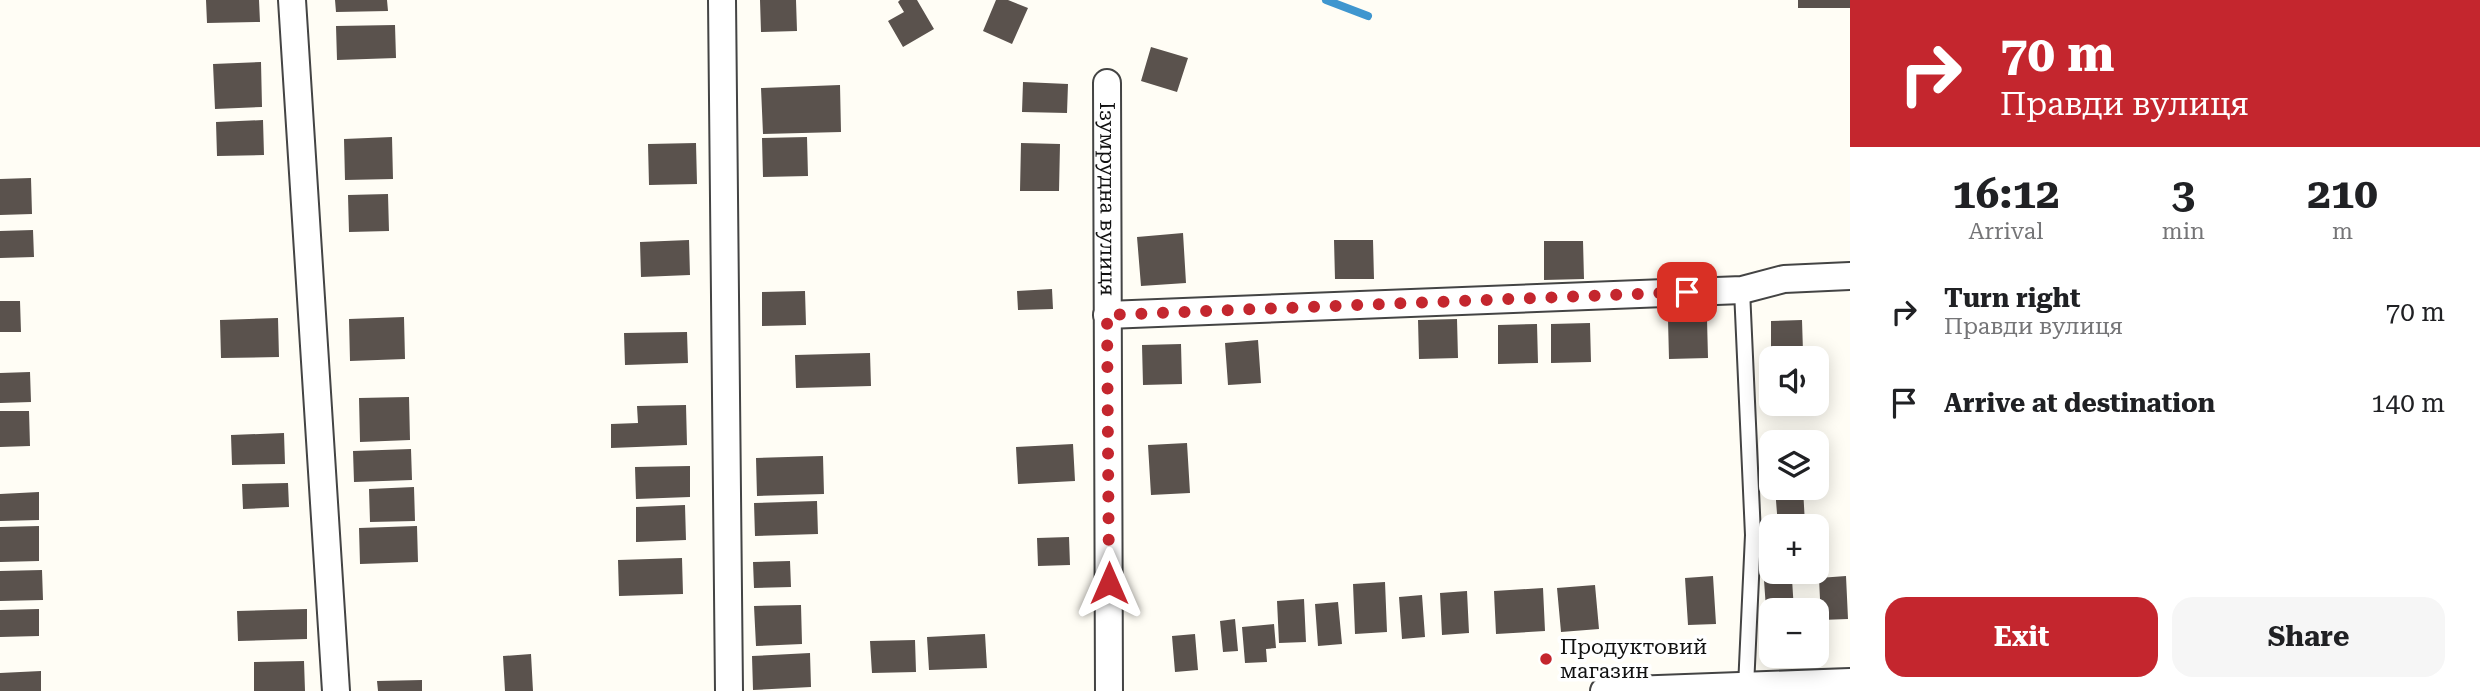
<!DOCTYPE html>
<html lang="en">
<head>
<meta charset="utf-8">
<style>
  :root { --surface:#fff; --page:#f6f6f6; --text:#202124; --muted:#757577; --accent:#c4262e }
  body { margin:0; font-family:"Roboto Serif",serif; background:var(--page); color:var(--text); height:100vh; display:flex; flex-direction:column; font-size:26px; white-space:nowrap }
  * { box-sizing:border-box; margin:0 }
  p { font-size:23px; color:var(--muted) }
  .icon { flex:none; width:38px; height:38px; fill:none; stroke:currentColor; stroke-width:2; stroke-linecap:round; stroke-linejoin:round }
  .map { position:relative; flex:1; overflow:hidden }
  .details { display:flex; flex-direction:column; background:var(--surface); width:630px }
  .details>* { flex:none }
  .top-card { background:#c4262e; color:#fff; overflow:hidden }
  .controls { position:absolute; left:1759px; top:346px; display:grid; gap:14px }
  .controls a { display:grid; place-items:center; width:70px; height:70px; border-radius:14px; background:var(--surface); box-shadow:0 4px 18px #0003; font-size:35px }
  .pin { position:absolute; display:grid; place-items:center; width:60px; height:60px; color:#fff; margin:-30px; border-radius:14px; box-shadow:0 4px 10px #0006 }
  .me { position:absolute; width:77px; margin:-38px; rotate:0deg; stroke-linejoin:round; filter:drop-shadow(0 0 5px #0008) }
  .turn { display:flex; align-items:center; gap:24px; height:147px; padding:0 35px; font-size:32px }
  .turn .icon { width:91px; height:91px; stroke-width:2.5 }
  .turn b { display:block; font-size:49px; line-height:60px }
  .eta { display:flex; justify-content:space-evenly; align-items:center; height:119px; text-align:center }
  .eta b { font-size:42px; font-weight:700; line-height:49px }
  .primary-button { display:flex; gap:14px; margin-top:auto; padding:14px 35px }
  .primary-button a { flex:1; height:80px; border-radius:21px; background:var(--accent); color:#fff; font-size:28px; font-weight:700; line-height:80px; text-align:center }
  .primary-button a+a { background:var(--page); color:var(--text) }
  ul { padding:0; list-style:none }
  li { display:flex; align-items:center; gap:21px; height:91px; padding:0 35px }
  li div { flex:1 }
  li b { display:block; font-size:26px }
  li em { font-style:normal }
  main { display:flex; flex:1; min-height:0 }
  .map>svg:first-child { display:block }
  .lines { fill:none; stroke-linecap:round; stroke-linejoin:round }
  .stream { stroke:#3f96cf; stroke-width:8 }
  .building { fill:#5a524d }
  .lane-casing { stroke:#444; stroke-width:18 }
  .street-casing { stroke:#444; stroke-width:30 }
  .lane { stroke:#fff; stroke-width:14 }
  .street { stroke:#fff; stroke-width:26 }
  .route { stroke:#c4262e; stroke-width:12; stroke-dasharray:0 21.6 }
  .poi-dot { fill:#c4262e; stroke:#fff; stroke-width:2.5 }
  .labels { text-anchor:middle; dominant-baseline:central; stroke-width:7; stroke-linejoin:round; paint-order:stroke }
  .street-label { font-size:21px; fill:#111; stroke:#fff }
  .poi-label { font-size:21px; fill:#111; stroke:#fff; text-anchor:start }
</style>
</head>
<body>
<main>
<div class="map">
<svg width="1850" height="691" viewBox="0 0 1850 691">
  <rect width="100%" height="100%" fill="#fffdf5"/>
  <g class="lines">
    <path class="stream" d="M 1326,0 L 1368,16"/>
  </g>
  <path class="building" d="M 206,0 L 259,0 L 260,22 L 207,23 Z
    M 335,0 L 387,0 L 388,11 L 336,12 Z
    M 760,0 L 796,0 L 797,31 L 761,32 Z
    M 900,0 L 917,0 L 934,29 L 903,47 L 888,21 L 904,12 L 898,2 Z
    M 996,0 L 1008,0 L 1028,8 L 1012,44 L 983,31 Z
    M 1798,0 L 1850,0 L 1850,8 L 1798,8 Z
    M 395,25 L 396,58 L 337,60 L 336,26 Z
    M 1151,47 L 1188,58 L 1177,92 L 1141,81 Z
    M 261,62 L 262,107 L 215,109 L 213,64 Z
    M 1023,82 L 1068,84 L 1067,113 L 1022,112 Z
    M 840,85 L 841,132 L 763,134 L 761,88 Z
    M 263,120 L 264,155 L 217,156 L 216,122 Z
    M 392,137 L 393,179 L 345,180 L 344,139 Z
    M 807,137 L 808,176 L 763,177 L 762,138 Z
    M 696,143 L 697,184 L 649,185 L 648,144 Z
    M 1021,143 L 1060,144 L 1059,191 L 1020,191 Z
    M 31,178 L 32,214 L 0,215 L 0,179 Z
    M 388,194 L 389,231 L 349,232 L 348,195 Z
    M 33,230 L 34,257 L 0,258 L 0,231 Z
    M 1183,233 L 1186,283 L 1141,286 L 1137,237 Z
    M 689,240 L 690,275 L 641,277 L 640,242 Z
    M 1334,240 L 1373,240 L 1374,279 L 1335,279 Z
    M 1544,241 L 1583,241 L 1584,279 L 1544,280 Z
    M 1052,289 L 1053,309 L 1018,310 L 1017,291 Z
    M 805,291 L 806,325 L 762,326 L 762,292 Z
    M 0,301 L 20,301 L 21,332 L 0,332 Z
    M 404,317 L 405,359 L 350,361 L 349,319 Z
    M 278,318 L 279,357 L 221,358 L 220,320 Z
    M 1457,319 L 1458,358 L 1419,359 L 1418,320 Z
    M 1707,319 L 1708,358 L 1669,359 L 1668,320 Z
    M 1802,320 L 1803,352 L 1771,353 L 1771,321 Z
    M 1590,323 L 1591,362 L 1551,363 L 1551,324 Z
    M 1537,324 L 1538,363 L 1498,364 L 1498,325 Z
    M 687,332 L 688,363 L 625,365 L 624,333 Z
    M 1258,340 L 1261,383 L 1228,385 L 1225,343 Z
    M 1181,344 L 1182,384 L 1143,385 L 1142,345 Z
    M 870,353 L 871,386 L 796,388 L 795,355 Z
    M 30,372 L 31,402 L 0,403 L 0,373 Z
    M 409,397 L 410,440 L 360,442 L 359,398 Z
    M 686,405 L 687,445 L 611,448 L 611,424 L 638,423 L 637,406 Z
    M 0,411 L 29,411 L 30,446 L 0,447 Z
    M 284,433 L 285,464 L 232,465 L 231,435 Z
    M 1187,443 L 1190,493 L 1151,495 L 1148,445 Z
    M 1073,444 L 1075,481 L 1018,484 L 1016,447 Z
    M 411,449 L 412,480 L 354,482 L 353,451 Z
    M 823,456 L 824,494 L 757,496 L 756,458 Z
    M 690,466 L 690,497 L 636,499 L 635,467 Z
    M 288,483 L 289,507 L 243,509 L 242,484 Z
    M 414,487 L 415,521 L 370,522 L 369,489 Z
    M 1775,488 L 1803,488 L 1805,524 L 1778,526 Z
    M 39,492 L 39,520 L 0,521 L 0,494 Z
    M 817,501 L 818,534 L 755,536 L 754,503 Z
    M 685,505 L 686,540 L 636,542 L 636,507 Z
    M 39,526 L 39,561 L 0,562 L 0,527 Z
    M 417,526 L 418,562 L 360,564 L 359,528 Z
    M 1069,537 L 1070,565 L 1038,566 L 1037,538 Z
    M 682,558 L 683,594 L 619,596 L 618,560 Z
    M 790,561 L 791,587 L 754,588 L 753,562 Z
    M 42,570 L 43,600 L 0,601 L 0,571 Z
    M 1713,576 L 1716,624 L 1688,625 L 1685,578 Z
    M 1846,576 L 1848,619 L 1821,620 L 1819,578 Z
    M 1792,579 L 1794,611 L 1771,611 L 1771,623 L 1767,623 L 1764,580 Z
    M 1385,582 L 1387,632 L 1355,634 L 1353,584 Z
    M 1595,585 L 1599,629 L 1561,632 L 1557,588 Z
    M 1543,588 L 1545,631 L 1496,634 L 1494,591 Z
    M 1467,591 L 1469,633 L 1442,635 L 1440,593 Z
    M 1422,595 L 1425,637 L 1402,639 L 1399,597 Z
    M 1304,599 L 1306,642 L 1279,643 L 1277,601 Z
    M 1338,602 L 1342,644 L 1318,646 L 1315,604 Z
    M 801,605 L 802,644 L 756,646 L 754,606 Z
    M 39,609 L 39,636 L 0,637 L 0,610 Z
    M 307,609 L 307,639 L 238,641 L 237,611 Z
    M 1235,619 L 1238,651 L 1223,652 L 1220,621 Z
    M 1274,624 L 1276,648 L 1266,649 L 1267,662 L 1245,663 L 1242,627 Z
    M 985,634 L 987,668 L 929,670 L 927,637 Z
    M 1195,634 L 1198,670 L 1175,672 L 1172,636 Z
    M 915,640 L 916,672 L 872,673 L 870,641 Z
    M 810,653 L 811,687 L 753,690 L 752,656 Z
    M 531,654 L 533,691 L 505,691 L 503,656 Z
    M 304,661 L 305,691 L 254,691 L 254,662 Z
    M 41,671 L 41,691 L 0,691 L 0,673 Z
    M 422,680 L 422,691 L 378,691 L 377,681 Z"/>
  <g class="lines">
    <defs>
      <path id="lane" d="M 1742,290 L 1753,535 L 1746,687"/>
      <g id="street">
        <path d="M 292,0 L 336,691"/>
        <path d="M 722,0 L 729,691"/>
        <path id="s1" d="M 1107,83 L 1109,691"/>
        <path d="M 1107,315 L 1742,290 L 1784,279 L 1850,276"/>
        <path d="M 1604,691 L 1850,682"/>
      </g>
    </defs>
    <use href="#lane" class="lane-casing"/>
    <use href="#street" class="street-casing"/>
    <use href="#lane" class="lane"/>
    <use href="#street" class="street"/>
  </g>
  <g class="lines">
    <path class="route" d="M 1109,583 L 1107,315 L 1687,292"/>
  </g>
  <circle class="poi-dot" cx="1546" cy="659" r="7"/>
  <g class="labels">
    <g class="street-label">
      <text stroke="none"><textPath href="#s1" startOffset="116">Ізумрудна вулиця</textPath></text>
    </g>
    <g class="poi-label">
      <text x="1560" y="647">Продуктовий<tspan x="1560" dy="24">магазин</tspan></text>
    </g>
  </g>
</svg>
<div class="controls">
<a><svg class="icon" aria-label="sound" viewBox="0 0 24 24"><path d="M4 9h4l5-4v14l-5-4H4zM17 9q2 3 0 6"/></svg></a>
<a><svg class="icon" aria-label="layers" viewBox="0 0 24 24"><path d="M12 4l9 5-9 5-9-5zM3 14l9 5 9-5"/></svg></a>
<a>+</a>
<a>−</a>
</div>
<div class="pin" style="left:1687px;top:292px;background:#d93025"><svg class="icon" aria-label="arrive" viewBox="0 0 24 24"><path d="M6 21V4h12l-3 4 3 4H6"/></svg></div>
<svg class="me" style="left:1109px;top:583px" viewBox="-20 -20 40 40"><path d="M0-17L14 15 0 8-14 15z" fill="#c4262e" stroke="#fff" stroke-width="4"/></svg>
</div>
<section class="details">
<div class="top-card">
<div class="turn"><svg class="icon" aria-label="right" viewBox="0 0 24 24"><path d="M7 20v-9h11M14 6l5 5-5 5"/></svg><div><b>70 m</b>Правди вулиця</div></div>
</div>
<div class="eta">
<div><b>16:12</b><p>Arrival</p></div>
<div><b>3</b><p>min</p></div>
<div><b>210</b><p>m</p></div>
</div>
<ul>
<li><svg class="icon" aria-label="right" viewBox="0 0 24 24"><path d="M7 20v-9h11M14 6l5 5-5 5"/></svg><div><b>Turn right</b><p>Правди вулиця</p></div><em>70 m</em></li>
<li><svg class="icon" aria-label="arrive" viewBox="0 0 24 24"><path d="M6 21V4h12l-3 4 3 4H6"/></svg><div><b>Arrive at destination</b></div><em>140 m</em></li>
</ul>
<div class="primary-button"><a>Exit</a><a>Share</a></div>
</section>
</main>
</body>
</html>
